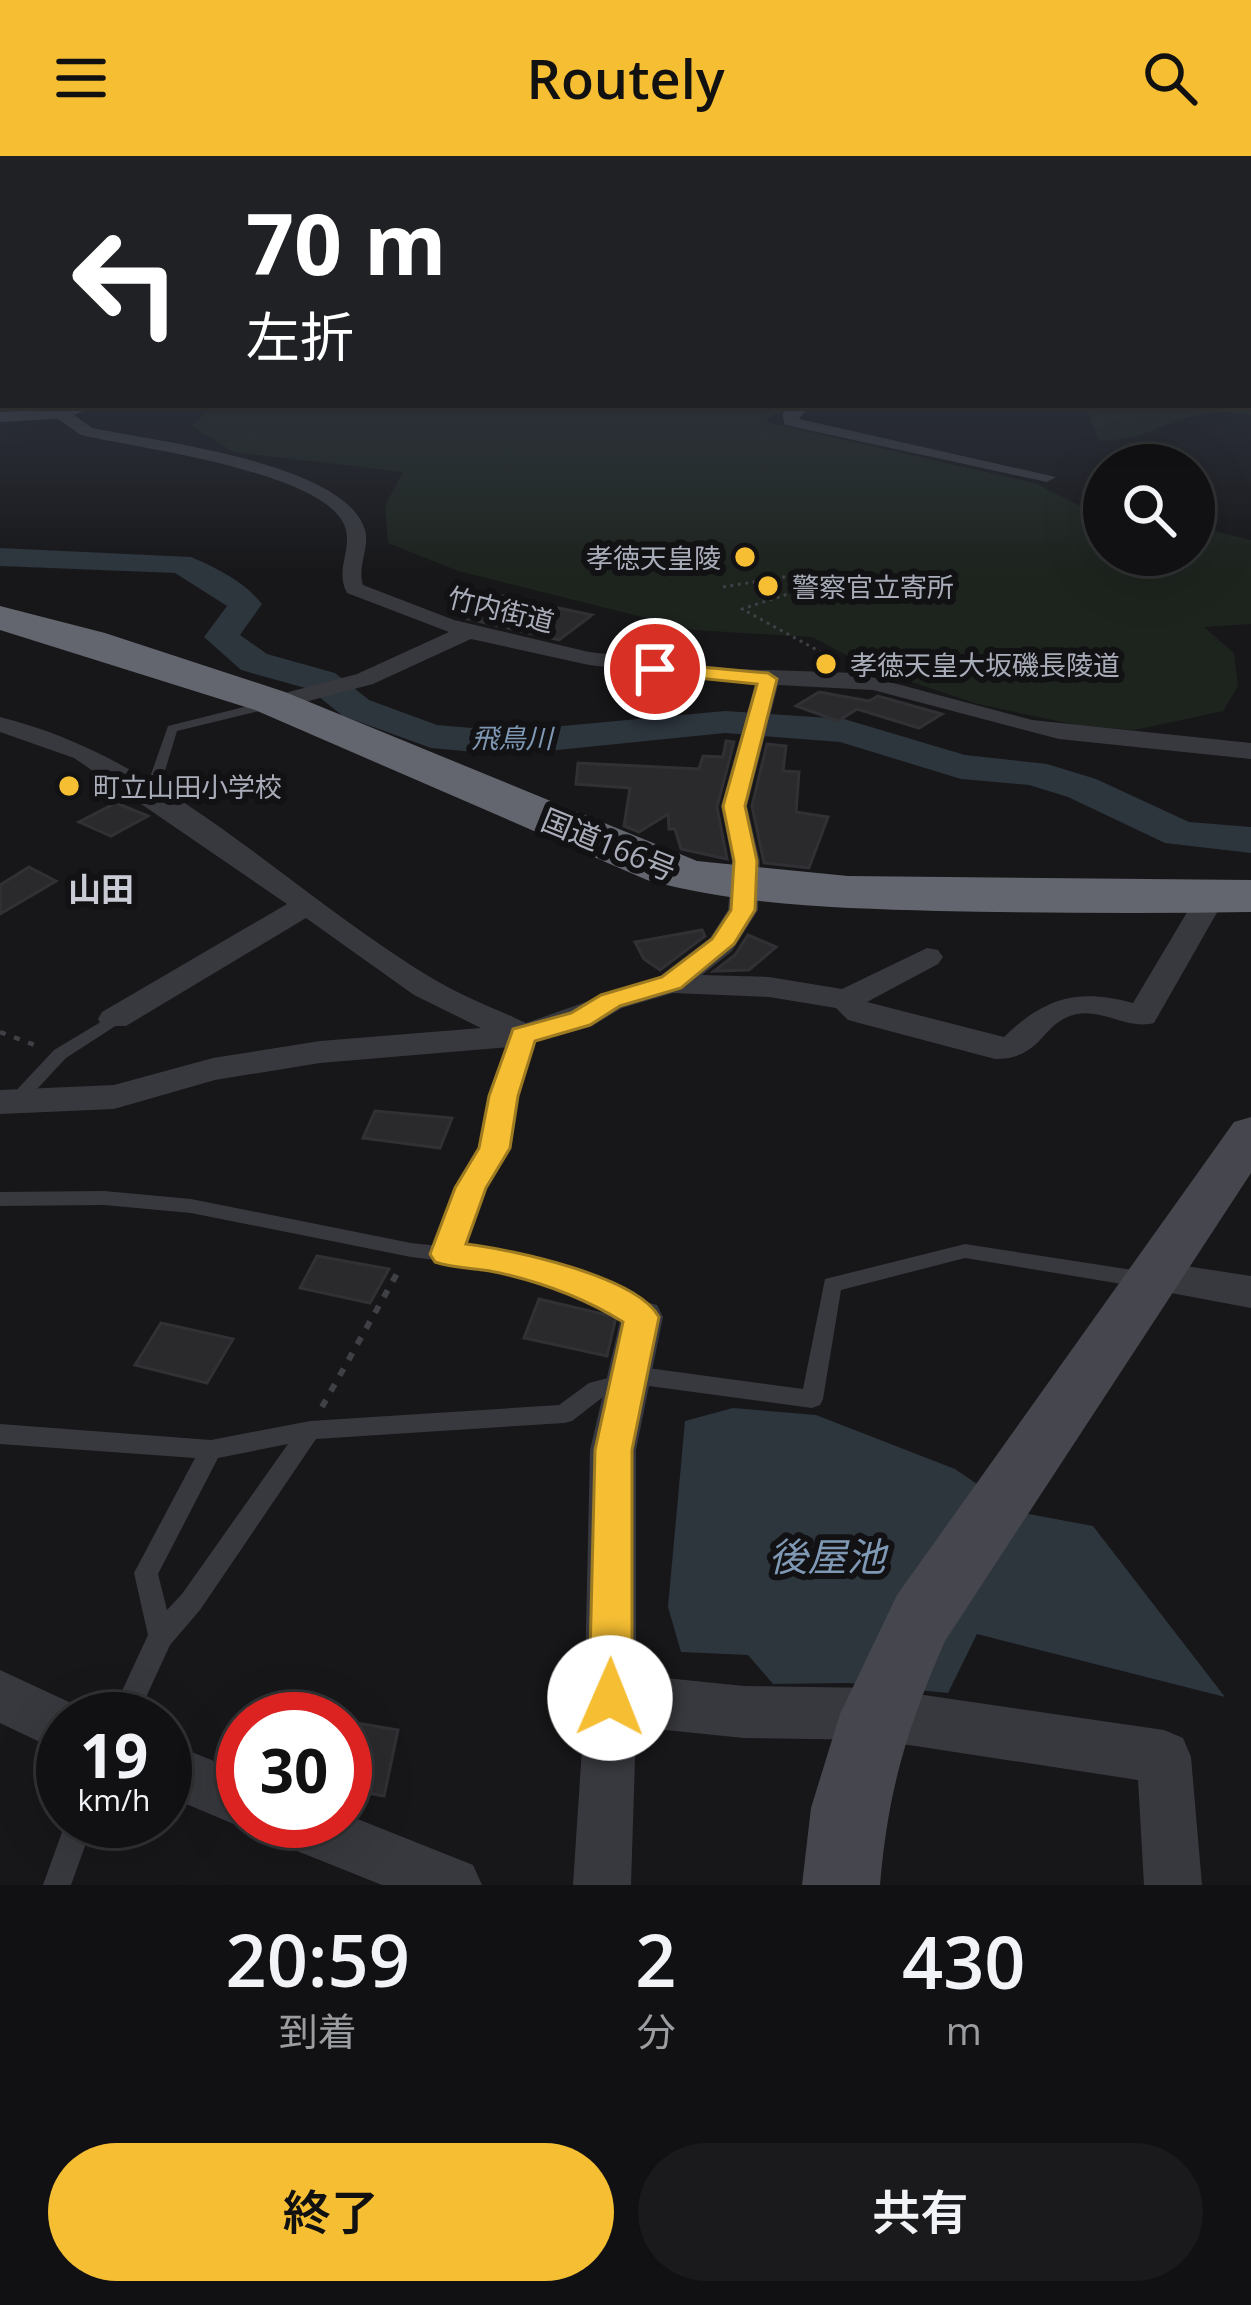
<!DOCTYPE html>
<html lang="ja">
<head>
<meta charset="utf-8">
<style>
  :root { --surface:#111113; --page:#1a1a1c; --text:#f1f3f6; --muted:#9c9da0; --line:#303133; --accent:#f5be33 }
  body { margin:0; font-family:"Open Sans","Noto Sans JP",sans-serif; background:var(--page); color:var(--text); height:100vh; display:flex; flex-direction:column; font-size:45px; white-space:nowrap }
  * { box-sizing:border-box; margin:0 }
  p { font-size:39px; color:var(--muted) }
  .icon { flex:none; width:66px; height:66px; fill:none; stroke:currentColor; stroke-width:2; stroke-linecap:round; stroke-linejoin:round }
  .map { position:relative; height:1729px; overflow:hidden }
  .drawer { display:flex; flex-direction:column; background:var(--surface); flex:1 }
  .drawer>* { flex:none }
  .top-card { position:absolute; left:0px; top:0px; width:1251px; height:252px; box-shadow:0 12px 48px #0002,0 0 0 3px var(--line); background:#202124; color:#fff; overflow:hidden }
  .controls { position:absolute; left:1083px; top:288px; display:grid; gap:24px }
  .controls a { display:grid; place-items:center; width:132px; height:132px; border-radius:50%; background:var(--surface); box-shadow:0 12px 48px #0002,0 0 0 3px var(--line); font-size:60px }
  .speed { position:absolute; left:36px; top:1536px; display:flex; gap:24px; font-size:60px; font-weight:700; text-align:center }
  .speed>* { display:grid; place-content:center; width:156px; height:156px; border-radius:50%; background:var(--surface); box-shadow:0 12px 48px #0002,0 0 0 3px var(--line); line-height:1 }
  .speed small { font-size:30px; font-weight:400 }
  .speed .limit { border:18px solid #d22; background:#fff; color:#111 }
  .pin { position:absolute; display:grid; place-items:center; width:102px; height:102px; color:#fff; margin:-51px; border:6px solid #fff; border-radius:50%; box-shadow:0 3px 12px #0007 }
  .me { position:absolute; width:132px; margin:-66px; rotate:1deg; stroke-linejoin:round; filter:drop-shadow(0 0 9px #0008) }
  .turn { display:flex; align-items:center; gap:42px; height:252px; padding:0 48px; font-size:54px }
  .turn .icon { width:156px; height:156px; stroke-width:2.5 }
  .turn b { display:block; font-size:84px; line-height:102px }
  .eta { display:flex; justify-content:space-evenly; align-items:center; height:204px; text-align:center }
  .eta b { font-size:72px; font-weight:600; line-height:84px }
  .button { display:flex; gap:24px; margin-top:auto; padding:24px 48px }
  .button a { flex:1; height:138px; border-radius:72px; background:var(--accent); color:#111; font-size:48px; font-weight:600; line-height:138px; text-align:center }
  .button a+a { background:var(--page); color:var(--text) }
  header { display:flex; justify-content:space-between; align-items:center; height:156px; padding:0 48px; background:var(--accent); color:#111; font-size:54px; font-weight:600 }
  .map>svg:first-child { display:block }
  .green { fill:#1d241e }
  .water { fill:#2d353d }
  .lines { fill:none; stroke-linecap:round; stroke-linejoin:round }
  .river { fill:#2d353d; fill-rule:evenodd }
  .building { fill:#2a2a2d; stroke:#313135; stroke-width:3 }
  .path-far2 { stroke:#3e4045; stroke-width:3; stroke-dasharray:3 4.5; stroke-linecap:butt }
  .path-far1 { stroke:#3e4045; stroke-width:4.5; stroke-dasharray:6 9; stroke-linecap:butt }
  .path { stroke:#3e4045; stroke-width:6; stroke-dasharray:8 10; stroke-linecap:butt }
  .lane { fill:#38393e; fill-rule:evenodd }
  .street { fill:#38393e; fill-rule:evenodd }
  .secondary { fill:#46474e; fill-rule:evenodd }
  .highway { fill:#64666f; fill-rule:evenodd }
  .route { fill:#f5be33; stroke:#9f7c21; stroke-width:3 }
  .poi-dot { fill:#f5be33; stroke:#121214; stroke-width:4.5 }
  .labels { text-anchor:middle; dominant-baseline:central; stroke-width:12; stroke-linejoin:round; paint-order:stroke }
  .far-poi-label { font-size:27px; fill:#a9adb9; stroke:#121214; text-anchor:start }
  .far-street-label { font-size:27px; fill:#a9adb9; stroke:#121214 }
  .far-water-label { font-size:27px; font-style:italic; fill:#7f99b5; stroke:#121214 }
  .street-label { font-size:30px; fill:#a9adb9; stroke:#121214 }
  .neighbourhood-label { font-size:33px; font-weight:bold; fill:#caccd5; stroke:#121214 }
  .near-water-label { font-size:39px; font-style:italic; fill:#7f99b5; stroke:#121214 }
</style>
</head>
<body>
<header><svg class="icon" aria-label="menu" viewBox="0 0 24 24"><path d="M4 6h16M4 12h16M4 18h16"/></svg>Routely<svg class="icon" aria-label="search" viewBox="0 0 24 24"><circle cx="10" cy="10" r="6"/><path d="M15 15l6 6"/></svg></header>
<div class="map">
<svg width="1251" height="1729" viewBox="0 0 1251 1729">
  <rect width="100%" height="100%" fill="#171719"/>
  <path class="green" d="M 1248,175 L 1251,259 C 1186,245 1161,284 1099,285 L 1085,249 L 1248,249 Z
    M 213,249 L 815,249 L 772,259 L 766,266 L 1035,327 L 1104,362 L 1104,399 L 1194,399 L 1194,370 L 1251,384 L 1251,468 L 1204,471 L 1234,497 L 1238,530 L 1223,555 L 1135,574 L 1076,569 L 978,548 L 873,513 L 812,481 L 694,474 L 458,415 L 388,387 L 385,350 L 403,316 L 233,296 L 192,270 Z"/>
  <path class="water" d="M 733,1252 L 816,1259 L 955,1313 L 1018,1356 L 1093,1370 L 1225,1541 L 977,1478 L 948,1537 L 848,1527 L 773,1528 L 748,1499 L 681,1496 L 668,1451 L 685,1265 Z"/>
  <g class="lines">
    <path class="river" d="M 0,392 L 191,401 C 217,412 245,426 262,448 L 240,479 L 267,498 L 335,517 L 369,544 L 437,569 L 507,575 L 725,555 L 844,563 L 965,599 L 1047,608 L 1096,623 L 1189,666 L 1251,671 L 1251,697 L 1165,687 L 1068,641 L 1029,629 L 961,623 L 840,586 L 725,577 L 507,599 L 431,592 L 343,560 L 309,533 L 241,514 L 204,481 L 227,450 L 175,417 L 0,410 Z"/>
  </g>
  <path class="building" d="M 502,440 L 592,459 L 559,484 L 469,463 Z
    M 819,536 L 869,545 L 878,540 L 942,558 L 919,572 L 857,553 L 838,565 L 796,550 Z
    M 726,585 L 734,586 L 717,651 L 727,703 L 681,693 L 675,673 L 669,673 L 668,658 L 639,676 L 624,670 L 630,632 L 576,628 L 578,607 L 699,613 L 703,600 L 723,601 Z
    M 767,588 L 786,590 L 783,615 L 799,616 L 796,656 L 828,661 L 809,712 L 764,707 L 752,650 Z
    M 116,647 L 148,660 L 111,680 L 79,666 Z
    M 29,711 L 56,725 L 0,758 L 0,729 Z
    M 702,774 L 705,780 L 660,814 L 644,803 L 635,786 Z
    M 748,779 L 776,791 L 749,814 L 714,815 L 735,799 Z
    M 375,955 L 452,962 L 440,992 L 363,982 Z
    M 317,1100 L 389,1113 L 370,1147 L 300,1132 Z
    M 539,1143 L 616,1161 L 607,1200 L 524,1182 Z
    M 161,1167 L 233,1183 L 207,1227 L 135,1209 Z
    M 350,1566 L 398,1574 L 384,1640 L 345,1633 L 345,1581 Z"/>
  <g class="lines">
    <path class="path-far2" d="M 723,431 L 784,421 L 808,427 L 806,432 L 742,453 L 828,500"/>
    <path class="path-far1" d="M 0,876 L 40,891"/>
    <path class="path" d="M 322,1251 L 399,1114"/>
    <path class="lane" d="M 268,545 L 272,546 L 272,552 L 177,575 L 157,641 L 150,645 L 145,644 L 143,641 L 168,570 Z
      M 114,858 L 122,863 L 120,867 L 66,902 L 24,947 L 12,947 L 9,943 L 12,939 L 54,894 Z
      M 523,874 L 531,879 L 512,940 L 503,992 L 479,1032 L 458,1092 L 499,1096 L 607,1129 L 648,1154 L 651,1160 L 648,1166 L 641,1168 L 634,1166 L 593,1141 L 499,1112 L 411,1101 L 191,1057 L 104,1049 L 0,1050 L 0,1036 L 104,1035 L 191,1043 L 411,1087 L 439,1090 L 461,1032 L 485,992 L 494,940 L 515,879 Z
      M 965,1088 L 1146,1116 L 1153,1119 L 1156,1124 L 1153,1129 L 1146,1132 L 965,1102 L 841,1134 L 823,1243 L 820,1249 L 812,1252 L 634,1228 L 632,1233 L 603,1241 L 572,1265 L 564,1267 L 316,1283 L 200,1454 L 170,1489 L 136,1563 L 109,1563 L 148,1479 L 134,1417 L 195,1302 L 0,1288 L 0,1268 L 211,1284 L 310,1265 L 559,1249 L 589,1227 L 623,1218 L 625,1213 L 633,1210 L 803,1233 L 825,1123 ZM 288,1288 L 182,1438 L 167,1454 L 158,1418 L 218,1302 Z
      M 66,1665 L 94,1665 L 71,1729 L 43,1729 Z"/>
    <path class="street" d="M 0,202 L 3,202 L 3,213 L 0,213 Z
      M 41,249 L 98,249 L 74,259 L 92,272 C 155,285 346,307 365,374 C 370,391 357,411 363,429 L 454,464 L 589,496 L 736,513 L 856,517 L 1032,564 L 1251,587 L 1251,603 L 1059,583 L 873,534 L 778,529 L 747,650 L 760,705 L 758,754 L 732,795 L 702,819 L 769,821 L 842,833 L 927,792 L 938,794 L 943,801 L 938,808 L 867,846 L 1004,881 C 1045,841 1078,832 1133,847 L 1189,753 L 1185,742 L 1190,736 L 1210,736 L 1219,753 L 1154,867 C 1128,874 1104,853 1077,858 C 1040,866 1044,903 995,903 L 848,864 L 836,852 L 769,841 L 673,837 L 622,852 L 592,870 L 523,890 L 320,907 L 215,924 L 114,953 L 0,958 L 0,934 L 114,929 L 213,902 L 320,885 L 481,872 L 414,839 L 306,762 L 126,870 L 102,870 L 98,863 L 102,856 L 287,748 L 74,602 L 0,576 L 0,561 C 167,602 291,738 435,824 C 464,841 496,853 526,867 L 660,820 L 710,782 L 728,754 L 732,705 L 721,650 L 755,528 L 589,509 L 471,483 L 373,528 L 275,554 L 266,552 L 266,542 L 357,518 L 449,476 L 347,437 C 335,415 351,396 346,374 C 332,316 136,292 81,279 L 58,263 L 0,266 L 0,256 L 46,254 Z
      M 792,249 L 810,249 L 799,263 L 1056,321 L 1047,326 L 785,269 L 782,258 Z
      M 1153,1105 L 1251,1120 L 1251,1152 L 1139,1131 L 1133,1120 L 1139,1109 Z
      M 642,1145 L 657,1149 L 663,1161 L 636,1294 L 636,1519 L 744,1530 L 876,1532 L 1164,1574 L 1183,1582 L 1191,1601 L 1202,1729 L 1144,1729 L 1138,1624 L 876,1584 L 744,1582 L 636,1571 L 631,1729 L 573,1729 L 584,1562 L 590,1294 L 621,1161 L 627,1149 Z
      M 0,1514 L 82,1552 L 86,1563 L 63,1563 L 63,1597 L 0,1567 Z
      M 165,1585 L 243,1617 L 243,1665 L 261,1665 L 243,1672 L 165,1639 Z
      M 345,1658 L 473,1709 L 482,1729 L 382,1729 L 272,1685 L 264,1665 L 345,1665 Z"/>
    <path class="secondary" d="M 1251,961 L 1251,1017 L 945,1485 C 907,1572 888,1634 880,1729 L 802,1729 L 811,1652 L 840,1558 L 897,1439 L 1234,966 Z"/>
    <path class="highway" d="M 0,450 L 105,477 L 285,536 L 697,705 L 848,720 L 1251,724 L 1251,756 C 1147,758 1043,757 938,755 C 839,752 743,750 647,724 L 255,554 L 0,474 Z"/>
  </g>
  <linearGradient id="sky" x2="0" y2="1"><stop stop-color="#0d0d0e"/><stop offset="0.42" stop-color="#363c49"/><stop offset="1" stop-color="#363c49" stop-opacity="0"/></linearGradient>
  <rect width="1251" height="417" fill="url(#sky)"/>
  <path class="route" d="M 655,507 L 768,517 L 777,523 L 745,650 L 757,705 L 755,754 L 734,788 L 681,832 L 620,850 L 590,869 L 535,885 L 518,940 L 510,992 L 486,1032 L 466,1088 C 510,1093 637,1120 659,1161 L 632,1294 L 632,1542 L 626,1557 L 610,1563 L 595,1557 L 589,1542 L 595,1294 L 623,1166 C 586,1143 544,1127 500,1117 C 479,1112 456,1113 435,1106 L 430,1098 L 455,1032 L 479,992 L 489,940 L 513,873 L 571,857 L 601,839 L 662,821 L 712,783 L 731,754 L 734,705 L 723,650 L 757,528 L 648,517 L 648,509 Z"/>
  <g class="poi-dot">
    <circle cx="745" cy="401" r="12"/>
    <circle cx="768" cy="430" r="12"/>
    <circle cx="826" cy="508" r="12"/>
    <circle cx="69" cy="630" r="12"/>
  </g>
  <g class="labels">
    <g class="far-poi-label">
      <text x="721" y="401" text-anchor="end">孝徳天皇陵</text>
      <text x="792" y="430">警察官立寄所</text>
      <text x="850" y="508">孝徳天皇大坂磯長陵道</text>
      <text x="93" y="630">町立山田小学校</text>
    </g>
    <g class="far-street-label">
      <text transform="translate(501 453) rotate(14)">竹内街道</text>
    </g>
    <g class="far-water-label">
      <text x="512" y="581">飛鳥川</text>
    </g>
    <g class="street-label">
      <text transform="translate(609 688) rotate(22)">国道166号</text>
    </g>
    <g class="neighbourhood-label">
      <text x="101" y="732">山田</text>
    </g>
    <g class="near-water-label">
      <text x="827" y="1399">後屋池</text>
    </g>
  </g>
</svg>
<div class="controls">
<a><svg class="icon" aria-label="search" viewBox="0 0 24 24"><circle cx="10" cy="10" r="6"/><path d="M15 15l6 6"/></svg></a>
</div>
<div class="speed"><div>19<small>km/h</small></div><div class="limit">30</div></div>
<div class="pin" style="left:655px;top:513px;background:#d93025"><svg class="icon" aria-label="arrive" viewBox="0 0 24 24"><path d="M6 21V4h12l-3 4 3 4H6"/></svg></div>
<svg class="me" style="left:610px;top:1542px" viewBox="-20 -20 40 40"><circle r="19" fill="#fff"/><path d="M0-13L10 11 0 6-10 11z" fill="#f5be33"/></svg>
<div class="top-card">
<div class="turn"><svg class="icon" aria-label="left" viewBox="0 0 24 24"><path d="M17 20v-9H6M10 6l-5 5 5 5"/></svg><div><b>70 m</b>左折</div></div>
</div>
</div>
<section class="drawer">
<div class="eta">
<div><b>20:59</b><p>到着</p></div>
<div><b>2</b><p>分</p></div>
<div><b>430</b><p>m</p></div>
</div>
<div class="button"><a>終了</a><a>共有</a></div>
</section>
</body>
</html>
